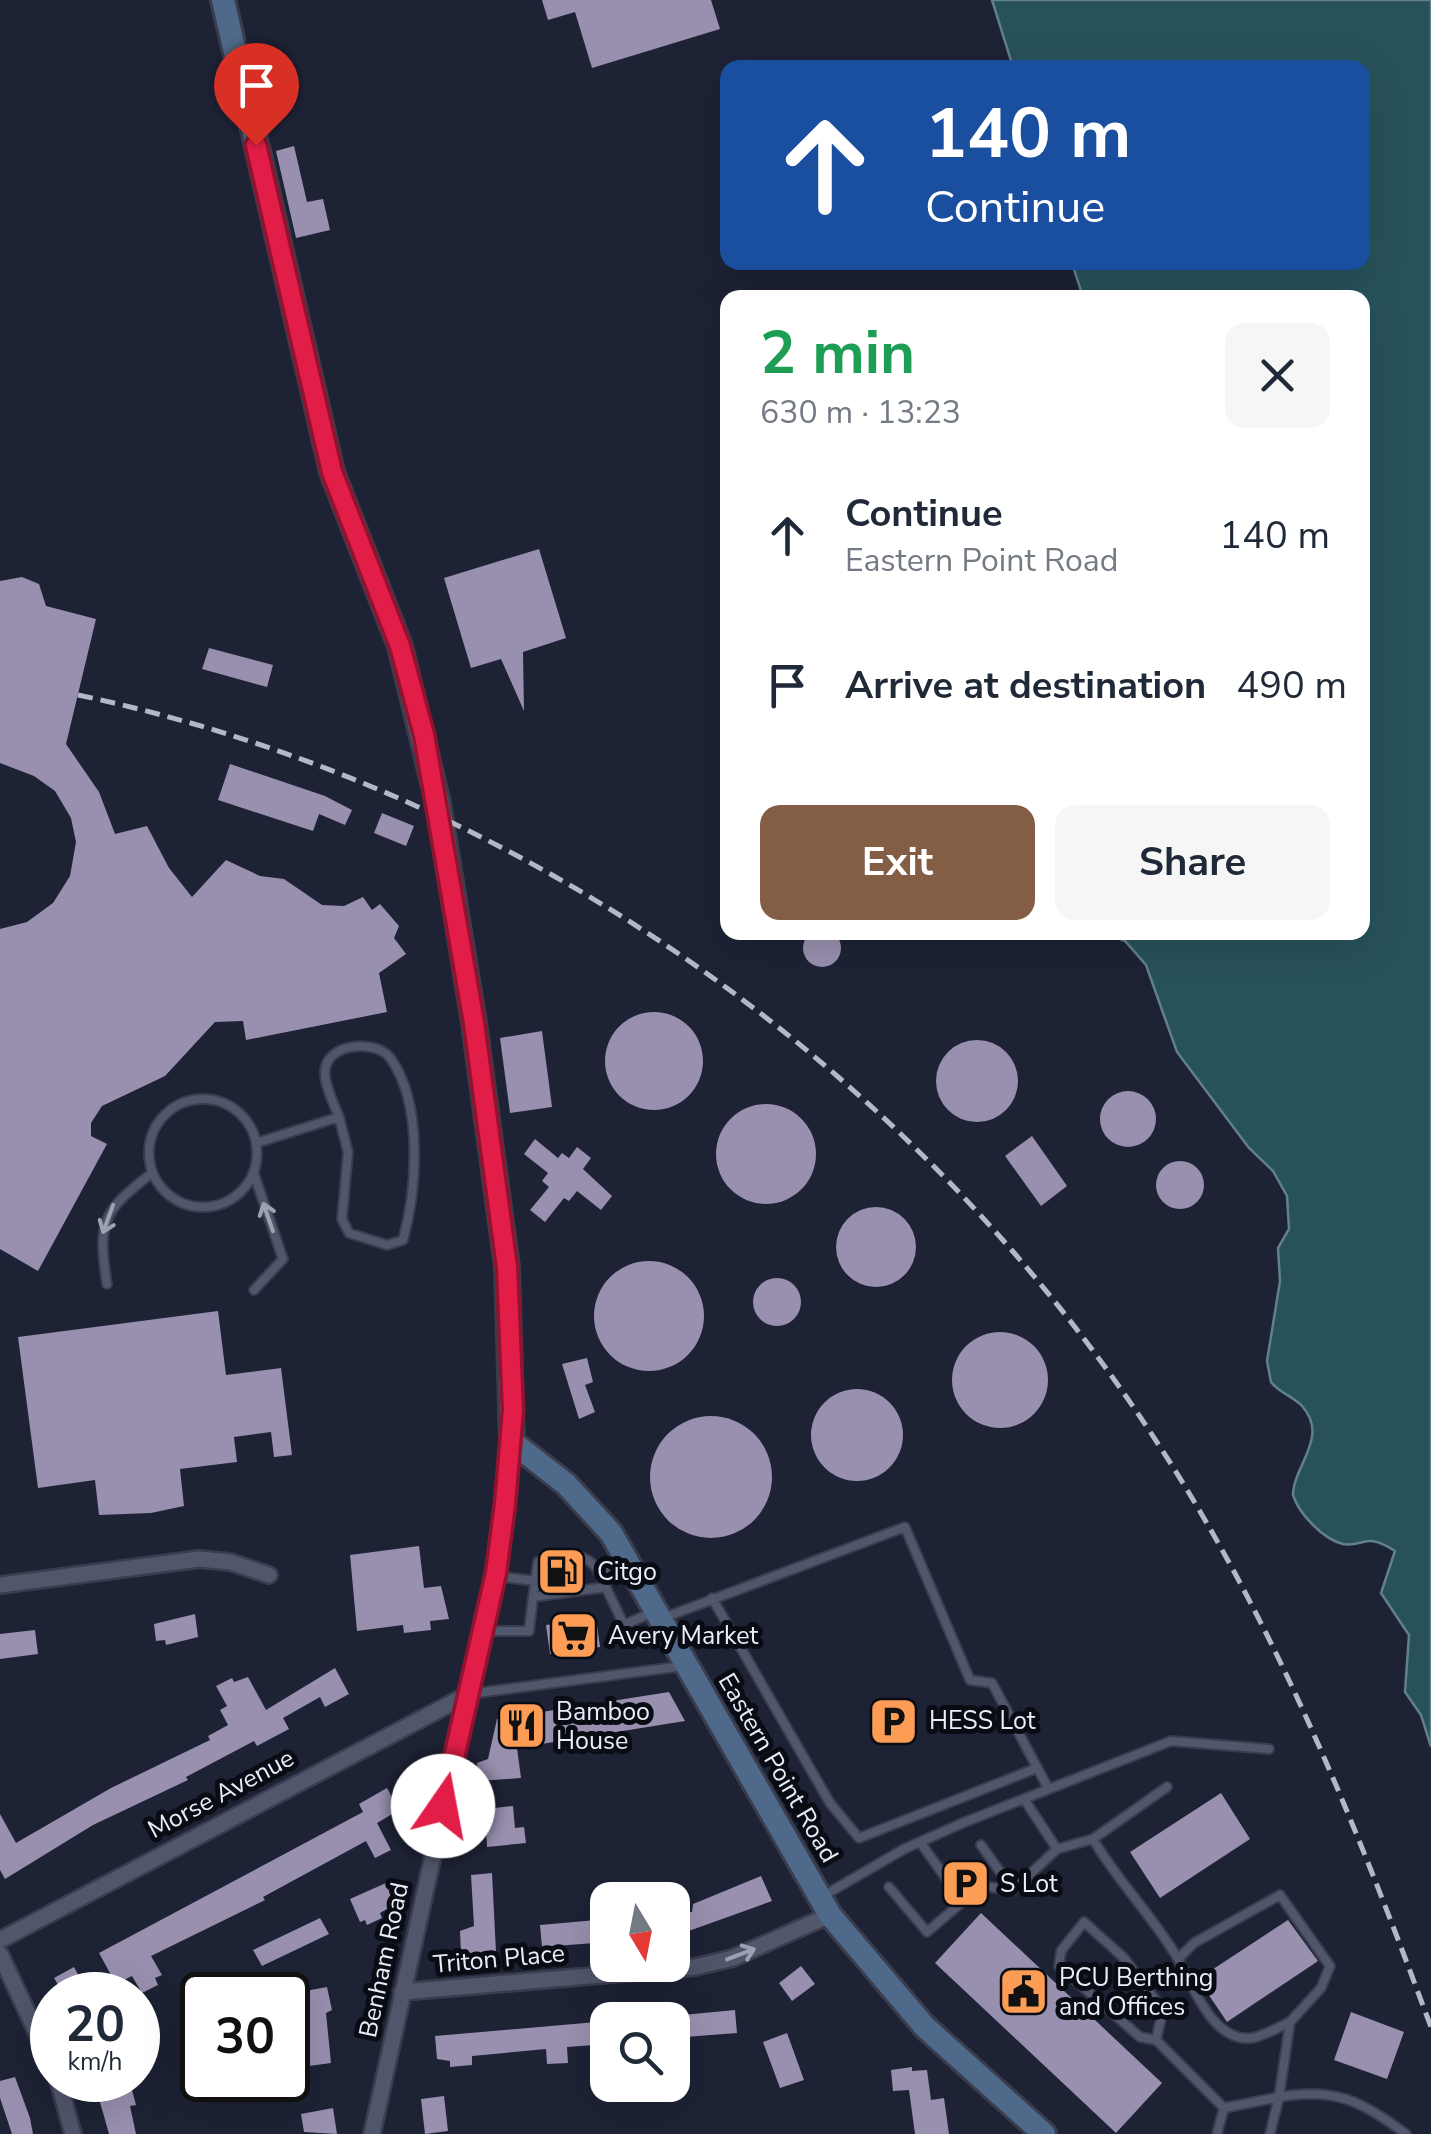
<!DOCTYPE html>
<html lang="en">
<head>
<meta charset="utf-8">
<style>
  :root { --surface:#fff; --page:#f6f6f7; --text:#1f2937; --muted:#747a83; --accent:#835d44 }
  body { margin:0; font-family:"Nunito Sans",sans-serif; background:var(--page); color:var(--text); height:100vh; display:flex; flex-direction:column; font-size:38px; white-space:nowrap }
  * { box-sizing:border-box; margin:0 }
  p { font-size:32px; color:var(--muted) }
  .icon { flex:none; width:55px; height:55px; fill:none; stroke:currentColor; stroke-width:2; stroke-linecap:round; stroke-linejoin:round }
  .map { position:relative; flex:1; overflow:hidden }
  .sheet { position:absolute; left:720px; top:290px; width:650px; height:650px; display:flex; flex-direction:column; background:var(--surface); border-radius:20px; box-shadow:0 10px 40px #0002 }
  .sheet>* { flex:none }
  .hud { position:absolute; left:720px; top:60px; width:650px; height:210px; border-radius:20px; box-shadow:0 10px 40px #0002; background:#1a4fa0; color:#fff; overflow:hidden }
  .needle { width:65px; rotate:170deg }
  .fabs { position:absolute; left:590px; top:1882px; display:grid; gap:20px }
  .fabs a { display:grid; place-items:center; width:100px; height:100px; border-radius:20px; background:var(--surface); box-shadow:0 10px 40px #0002; font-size:50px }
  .speed { position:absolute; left:30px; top:1972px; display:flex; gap:20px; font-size:50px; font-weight:700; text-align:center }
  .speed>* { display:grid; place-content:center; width:130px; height:130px; border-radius:50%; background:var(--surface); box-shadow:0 10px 40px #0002; line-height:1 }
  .speed small { font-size:25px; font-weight:400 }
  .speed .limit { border:5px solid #111; border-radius:15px; background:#fff; color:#111 }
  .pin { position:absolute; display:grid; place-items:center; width:85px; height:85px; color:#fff; margin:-102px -42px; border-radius:50% 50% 50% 0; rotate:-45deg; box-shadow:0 0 10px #0007 }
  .pin .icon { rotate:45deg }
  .me { position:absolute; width:110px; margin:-55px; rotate:12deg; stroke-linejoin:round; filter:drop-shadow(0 0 8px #0008) }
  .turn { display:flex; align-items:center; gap:35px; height:210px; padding:0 40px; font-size:45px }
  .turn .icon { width:130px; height:130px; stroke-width:2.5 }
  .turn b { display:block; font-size:70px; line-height:85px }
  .round { display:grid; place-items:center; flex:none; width:105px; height:105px; border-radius:20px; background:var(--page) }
  .headline { display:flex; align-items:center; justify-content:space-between; height:170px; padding:0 40px }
  h1 { font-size:60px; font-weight:700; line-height:75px; color:#1e9e55 }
  .action { display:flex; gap:20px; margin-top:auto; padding:20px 40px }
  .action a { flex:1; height:115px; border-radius:20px; background:var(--accent); color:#fff; font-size:40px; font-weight:700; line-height:115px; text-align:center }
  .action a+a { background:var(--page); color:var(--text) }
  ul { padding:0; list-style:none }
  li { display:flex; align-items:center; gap:30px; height:150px; padding:0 40px }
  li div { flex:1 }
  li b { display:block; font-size:38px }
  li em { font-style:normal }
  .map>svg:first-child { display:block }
  .water { fill:#28525b; stroke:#62808b; stroke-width:2.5 }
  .building { fill:#998faf }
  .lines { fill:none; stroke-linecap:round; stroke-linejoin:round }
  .service-casing { stroke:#3a3d4d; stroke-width:12 }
  .minor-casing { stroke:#3a3d4d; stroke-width:20 }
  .secondary-casing { stroke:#3a3d4d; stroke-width:28 }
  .service { stroke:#50566b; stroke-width:8 }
  .minor { stroke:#50566b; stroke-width:15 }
  .secondary { stroke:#4e6989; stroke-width:22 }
  .rail { stroke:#b3b7c6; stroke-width:5; stroke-dasharray:15 8; stroke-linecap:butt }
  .oneway { stroke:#9ca2b2 }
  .route-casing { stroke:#92132f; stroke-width:25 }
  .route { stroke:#e11d48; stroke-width:18 }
  .labels { text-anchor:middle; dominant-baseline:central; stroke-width:10; stroke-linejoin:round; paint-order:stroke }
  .poi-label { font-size:25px; fill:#e9edfa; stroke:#0a0c14; text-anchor:start }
  .street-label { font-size:25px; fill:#e9edfa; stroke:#0a0c14 }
</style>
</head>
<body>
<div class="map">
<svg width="1431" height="2134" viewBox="0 0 1431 2134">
  <rect width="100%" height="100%" fill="#1d2235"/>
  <path class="water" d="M 992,0 L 1431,0 L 1431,1747 L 1421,1715 L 1405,1692 L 1409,1635 L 1381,1593 L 1395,1551 C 1364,1531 1363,1548 1343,1544 C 1323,1539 1299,1514 1293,1495 C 1293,1466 1330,1437 1302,1406 C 1293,1396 1279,1393 1271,1382 L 1267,1361 L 1280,1281 L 1278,1248 L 1289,1229 L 1287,1196 L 1273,1171 L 1249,1148 L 1177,1052 L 1146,965 L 1125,941 L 1108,933 L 1362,932 L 1362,298 L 1083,297 L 1072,263 L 1362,262 L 1362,68 L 1013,67 Z"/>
  <path class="building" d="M 542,0 L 711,0 L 720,29 L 592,68 L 575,12 L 548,20 Z
    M 294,146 L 307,202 L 323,199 L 330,230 L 296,238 L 276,151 Z
    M 539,549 L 566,638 L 523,652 L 524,711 L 501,659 L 471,668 L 444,578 Z
    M 22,577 L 39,584 L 46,606 L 96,619 L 66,744 L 99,792 L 115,834 L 147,826 L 169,868 L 192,897 L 226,860 L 260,876 L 284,879 L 322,905 L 344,906 L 363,897 L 372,910 L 380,904 L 399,926 L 394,938 L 406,954 L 379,973 L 387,1012 L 246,1040 L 243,1021 L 215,1022 L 165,1076 L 102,1106 L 91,1123 L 91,1136 L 107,1144 L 38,1271 L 0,1249 L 0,929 L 27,922 L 53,903 L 70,876 L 76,842 L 71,818 L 55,791 L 34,776 L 0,763 L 0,581 Z
    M 209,648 L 273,665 L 267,687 L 202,669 Z
    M 230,764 L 325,796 L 352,810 L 345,825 L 319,814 L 313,831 L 218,800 Z
    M 382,813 L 414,826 L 406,846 L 374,833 Z
    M803 948a19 19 0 1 1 38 0a19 19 0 1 1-38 0Z
    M605 1061a49 49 0 1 1 98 0a49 49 0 1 1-98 0Z
    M 542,1031 L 552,1107 L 510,1113 L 500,1038 Z
    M936 1081a41 41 0 1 1 82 0a41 41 0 1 1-82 0Z
    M1100 1119a28 28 0 1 1 56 0a28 28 0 1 1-56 0Z
    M716 1154a50 50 0 1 1 100 0a50 50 0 1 1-100 0Z
    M 1032,1136 L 1067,1186 L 1041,1206 L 1005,1156 Z
    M 535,1139 L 558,1158 L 562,1153 L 569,1158 L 577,1147 L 591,1158 L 583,1169 L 612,1196 L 601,1210 L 577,1191 L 569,1201 L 564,1198 L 545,1222 L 530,1210 L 549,1187 L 542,1181 L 548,1173 L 524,1154 Z
    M1156 1185a24 24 0 1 1 48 0a24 24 0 1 1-48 0Z
    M836 1247a40 40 0 1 1 80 0a40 40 0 1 1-80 0Z
    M594 1316a55 55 0 1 1 110 0a55 55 0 1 1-110 0Z
    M753 1302a24 24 0 1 1 48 0a24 24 0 1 1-48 0Z
    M 218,1311 L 226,1375 L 281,1368 L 292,1455 L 274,1457 L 271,1432 L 234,1437 L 237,1462 L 180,1469 L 184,1506 L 151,1513 L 99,1515 L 95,1480 L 38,1488 L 18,1337 Z
    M952 1380a48 48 0 1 1 96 0a48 48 0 1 1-96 0Z
    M 587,1358 L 593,1382 L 585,1385 L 595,1412 L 579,1419 L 562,1364 Z
    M811 1435a46 46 0 1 1 92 0a46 46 0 1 1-92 0Z
    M650 1477a61 61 0 1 1 122 0a61 61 0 1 1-122 0Z
    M 419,1546 L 424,1588 L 441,1586 L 449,1619 L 430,1621 L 431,1630 L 404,1633 L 403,1625 L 357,1631 L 350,1555 Z
    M 195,1614 L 198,1637 L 166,1645 L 165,1640 L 156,1641 L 154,1624 Z
    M 596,1618 L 600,1647 L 550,1654 L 546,1625 Z
    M 35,1630 L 38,1654 L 0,1659 L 0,1634 Z
    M 335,1668 L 349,1694 L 325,1707 L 320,1697 L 283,1718 L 289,1729 L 257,1746 L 254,1741 L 186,1777 L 188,1780 L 93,1825 L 5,1879 L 0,1870 L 0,1814 L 16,1843 L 111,1788 L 210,1740 L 208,1736 L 228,1725 L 220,1710 L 227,1706 L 216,1686 L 232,1678 L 234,1682 L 248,1677 L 266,1710 Z
    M 669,1692 L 685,1721 L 598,1735 L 600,1747 L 586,1749 L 584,1737 L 517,1748 L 521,1778 L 479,1781 L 477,1763 L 488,1759 L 497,1719 Z
    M 387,1788 L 399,1810 L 377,1823 L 391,1850 L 375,1858 L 366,1841 L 263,1897 L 265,1900 L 151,1956 L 162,1975 L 155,1978 L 158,1985 L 142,1993 L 132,1976 L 116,1984 L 99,1953 L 363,1812 L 359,1804 Z
    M 1221,1793 L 1250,1839 L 1160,1898 L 1130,1852 Z
    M 513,1806 L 515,1828 L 524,1827 L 526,1843 L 487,1847 L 485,1809 Z
    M 492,1873 L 496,1952 L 461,1954 L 460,1931 L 474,1926 L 471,1875 Z
    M 761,1876 L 772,1901 L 672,1937 L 672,1914 L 692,1912 L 693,1904 Z
    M 386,1883 L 394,1905 L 380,1913 L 382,1918 L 367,1925 L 365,1920 L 360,1922 L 350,1899 Z
    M 981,1913 L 1162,2083 L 1116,2133 L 935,1963 Z
    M 320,1918 L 329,1934 L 262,1966 L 253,1950 Z
    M 608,1919 L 608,1942 L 542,1947 L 540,1925 Z
    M 1288,1920 L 1318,1961 L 1227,2022 L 1198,1979 Z
    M 801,1966 L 815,1984 L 792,2001 L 779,1983 Z
    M 74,1967 L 89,1995 L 64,1995 L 54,1978 Z
    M 327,1987 L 332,2010 L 326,2013 L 331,2063 L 309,2066 L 299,1998 L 306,1997 L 305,1991 Z
    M 735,2010 L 737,2033 L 672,2038 L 672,2016 Z
    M 1351,2012 L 1404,2032 L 1387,2079 L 1334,2060 Z
    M 608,2021 L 608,2044 L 567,2047 L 568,2063 L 547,2064 L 546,2049 L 472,2056 L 472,2065 L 450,2067 L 450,2061 L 437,2059 L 435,2036 Z
    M 787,2033 L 804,2080 L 780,2088 L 763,2042 Z
    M 912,2067 L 912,2071 L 927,2070 L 931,2100 L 944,2098 L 949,2134 L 915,2134 L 909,2090 L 893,2091 L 891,2070 Z
    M 15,2077 L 30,2118 L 33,2134 L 12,2134 L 0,2098 L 0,2081 Z
    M 123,2081 L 126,2091 L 132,2090 L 136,2105 L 130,2106 L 136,2134 L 109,2134 L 96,2088 Z
    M 444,2096 L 448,2131 L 425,2134 L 421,2099 Z
    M 333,2108 L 337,2134 L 304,2132 L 301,2114 Z"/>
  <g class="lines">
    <defs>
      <path id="service" d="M149 1153a54 54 0 1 1 108 0a54 54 0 1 1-108 0Z
        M 256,1143 L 339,1117 L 348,1152 L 342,1219 L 349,1233 L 387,1245 L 403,1240 C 417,1189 423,1105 391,1059 C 377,1038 324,1043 325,1073 C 325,1087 334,1104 339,1117
        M 107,1284 C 97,1221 103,1211 152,1173
        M 254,1290 L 283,1259 L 254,1174
        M 622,1560 L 599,1573 L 624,1625 L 653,1612
        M 495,1576 L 535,1581
        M 533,1597 L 538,1562 C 563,1558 585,1547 599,1573
        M 712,1598 L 830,1803 L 859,1838 L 1037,1768
        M 663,1618 L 905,1527 L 970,1680 L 992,1683 L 1048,1788
        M 482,1631 L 529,1631 L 533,1597 L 606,1587
        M 469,1694 L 683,1666
        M 1093,1839 C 1118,1882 1153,1916 1178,1959
        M 920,1842 L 963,1902
        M 981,1845 L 1013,1890
        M 1057,1849 L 1093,1839 L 1167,1787
        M 889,1887 L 927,1932 L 981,1886 L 1013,1890 L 1057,1849 L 1024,1799
        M 823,1896 L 904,1849 L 965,1822 L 1171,1741 L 1269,1749
        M 1156,2040 L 1140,2037 L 1059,1966 L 1061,1951 L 1084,1922 L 1124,1958 L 1163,2010 L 1156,2040 L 1224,2108
        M 1217,2134 L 1224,2108 L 1279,2097 L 1290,2022 C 1279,2027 1264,2036 1252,2038 C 1213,2043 1193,1986 1178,1959 L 1194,1943 L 1280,1895 L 1330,1966 L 1321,1988 L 1290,2022
        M 1270,2134 L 1279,2097 C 1335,2087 1361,2101 1406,2134"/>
      <path id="minor" d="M 0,1585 L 199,1559 L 230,1562 L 269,1575
        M 0,1940 L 467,1695
        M 0,1954 L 52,2065
        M 402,1992 L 695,1967 L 733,1958 L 830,1915
        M 58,2080 L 73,2134
        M 372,2134 L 495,1573 L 512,1442"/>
      <path id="secondary" d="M 223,0 L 332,472 L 400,646 L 438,803 L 474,1023 L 507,1267 L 512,1442 L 566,1484 L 611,1533 L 830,1915 L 925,2027 L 1044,2134"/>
    </defs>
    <use href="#service" class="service-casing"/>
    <use href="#minor" class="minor-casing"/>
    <use href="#secondary" class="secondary-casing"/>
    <use href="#service" class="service"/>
    <use href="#minor" class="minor"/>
    <use href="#secondary" class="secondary"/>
    <path class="rail" d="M 78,695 C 528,790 926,1076 1171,1464 C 1282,1639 1359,1833 1431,2027"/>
  </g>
  <defs><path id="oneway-shaft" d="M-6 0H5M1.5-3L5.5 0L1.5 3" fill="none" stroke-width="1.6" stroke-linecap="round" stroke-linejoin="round" transform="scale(2.5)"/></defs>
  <g class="oneway">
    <use href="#oneway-shaft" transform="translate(268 1217) rotate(-109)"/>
    <use href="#oneway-shaft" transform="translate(108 1219) rotate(110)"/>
    <use href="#oneway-shaft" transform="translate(741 1954) rotate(-21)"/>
  </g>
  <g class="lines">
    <defs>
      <path id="route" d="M 256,145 L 332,472 L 400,646 L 424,735 L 474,1023 L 507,1267 L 513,1410 L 505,1504 L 496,1573 L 443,1806"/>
    </defs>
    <use href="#route" class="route-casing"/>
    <use href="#route" class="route"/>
  </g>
  <defs>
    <symbol id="fuel-square" viewBox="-11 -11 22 22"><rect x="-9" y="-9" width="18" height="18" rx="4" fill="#fd9c55" stroke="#0a0c14"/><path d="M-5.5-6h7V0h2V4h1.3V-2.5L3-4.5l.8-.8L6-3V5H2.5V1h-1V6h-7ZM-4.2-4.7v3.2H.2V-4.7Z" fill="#111"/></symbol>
    <symbol id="supermarket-square" viewBox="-11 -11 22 22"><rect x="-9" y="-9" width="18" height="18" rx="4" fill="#fd9c55" stroke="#0a0c14"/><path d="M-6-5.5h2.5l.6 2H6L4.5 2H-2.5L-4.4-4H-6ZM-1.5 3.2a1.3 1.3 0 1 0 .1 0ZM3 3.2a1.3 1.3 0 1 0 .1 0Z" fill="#111"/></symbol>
    <symbol id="parking-square" viewBox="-11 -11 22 22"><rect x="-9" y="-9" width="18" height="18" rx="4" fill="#fd9c55" stroke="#0a0c14"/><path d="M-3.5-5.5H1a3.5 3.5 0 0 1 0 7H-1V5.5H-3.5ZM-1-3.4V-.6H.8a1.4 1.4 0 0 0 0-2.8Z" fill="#111"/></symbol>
    <symbol id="restaurant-square" viewBox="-11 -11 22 22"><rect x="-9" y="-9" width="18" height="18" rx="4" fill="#fd9c55" stroke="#0a0c14"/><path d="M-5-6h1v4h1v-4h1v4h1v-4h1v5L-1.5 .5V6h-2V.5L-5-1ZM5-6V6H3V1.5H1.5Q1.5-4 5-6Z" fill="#111"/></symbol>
    <symbol id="civic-square" viewBox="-11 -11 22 22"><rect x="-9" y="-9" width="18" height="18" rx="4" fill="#fd9c55" stroke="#0a0c14"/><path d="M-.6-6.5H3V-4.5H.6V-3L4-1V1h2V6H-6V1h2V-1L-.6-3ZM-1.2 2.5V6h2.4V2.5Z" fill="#111"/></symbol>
  </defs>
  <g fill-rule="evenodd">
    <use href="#fuel-square" x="534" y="1544" width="55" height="55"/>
    <use href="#supermarket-square" x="546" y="1608" width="55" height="55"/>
    <use href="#parking-square" x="866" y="1694" width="55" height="55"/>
    <use href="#restaurant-square" x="494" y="1698" width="55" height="55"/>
    <use href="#parking-square" x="938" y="1856" width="55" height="55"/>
    <use href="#civic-square" x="996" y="1964" width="55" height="55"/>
  </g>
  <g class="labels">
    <g class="poi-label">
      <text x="597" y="1572">Citgo</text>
      <text x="608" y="1636">Avery Market</text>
      <text x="556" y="1712">Bamboo<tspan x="556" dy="29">House</tspan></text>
      <text x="929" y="1721">HESS Lot</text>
      <text x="1000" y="1884">S Lot</text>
      <text x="1059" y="1978">PCU Berthing<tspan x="1059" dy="29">and Offices</tspan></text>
    </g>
    <g class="street-label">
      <text transform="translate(778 1768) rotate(60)">Eastern Point Road</text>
      <text transform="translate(221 1794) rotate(-28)">Morse Avenue</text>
      <text transform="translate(499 1959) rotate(-5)">Triton Place</text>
      <text transform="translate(384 1960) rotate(-78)">Benham Road</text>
    </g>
  </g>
</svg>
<div class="fabs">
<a><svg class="needle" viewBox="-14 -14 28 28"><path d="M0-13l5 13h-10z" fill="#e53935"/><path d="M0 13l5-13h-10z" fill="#747a83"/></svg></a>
<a><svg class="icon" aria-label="search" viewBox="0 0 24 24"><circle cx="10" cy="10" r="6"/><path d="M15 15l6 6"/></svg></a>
</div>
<div class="speed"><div>20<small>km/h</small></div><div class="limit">30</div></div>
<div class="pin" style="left:256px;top:145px;background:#d93025"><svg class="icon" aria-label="arrive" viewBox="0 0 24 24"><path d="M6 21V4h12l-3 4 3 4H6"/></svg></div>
<svg class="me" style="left:443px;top:1806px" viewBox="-20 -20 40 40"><circle r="19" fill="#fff"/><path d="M0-13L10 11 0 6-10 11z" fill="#e11d48"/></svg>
<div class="hud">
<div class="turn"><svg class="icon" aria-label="ahead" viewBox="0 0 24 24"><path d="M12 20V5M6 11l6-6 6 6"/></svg><div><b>140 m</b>Continue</div></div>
</div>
<section class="sheet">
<div class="headline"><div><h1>2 min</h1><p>630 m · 13:23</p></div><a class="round"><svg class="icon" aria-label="close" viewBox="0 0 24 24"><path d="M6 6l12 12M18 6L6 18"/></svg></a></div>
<ul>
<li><svg class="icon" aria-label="ahead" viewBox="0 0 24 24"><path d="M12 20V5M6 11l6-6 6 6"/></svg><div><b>Continue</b><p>Eastern Point Road</p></div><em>140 m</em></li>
<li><svg class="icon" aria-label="arrive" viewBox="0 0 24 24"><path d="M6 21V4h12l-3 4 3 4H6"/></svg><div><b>Arrive at destination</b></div><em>490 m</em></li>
</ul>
<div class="action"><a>Exit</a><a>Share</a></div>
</section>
</div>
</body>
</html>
